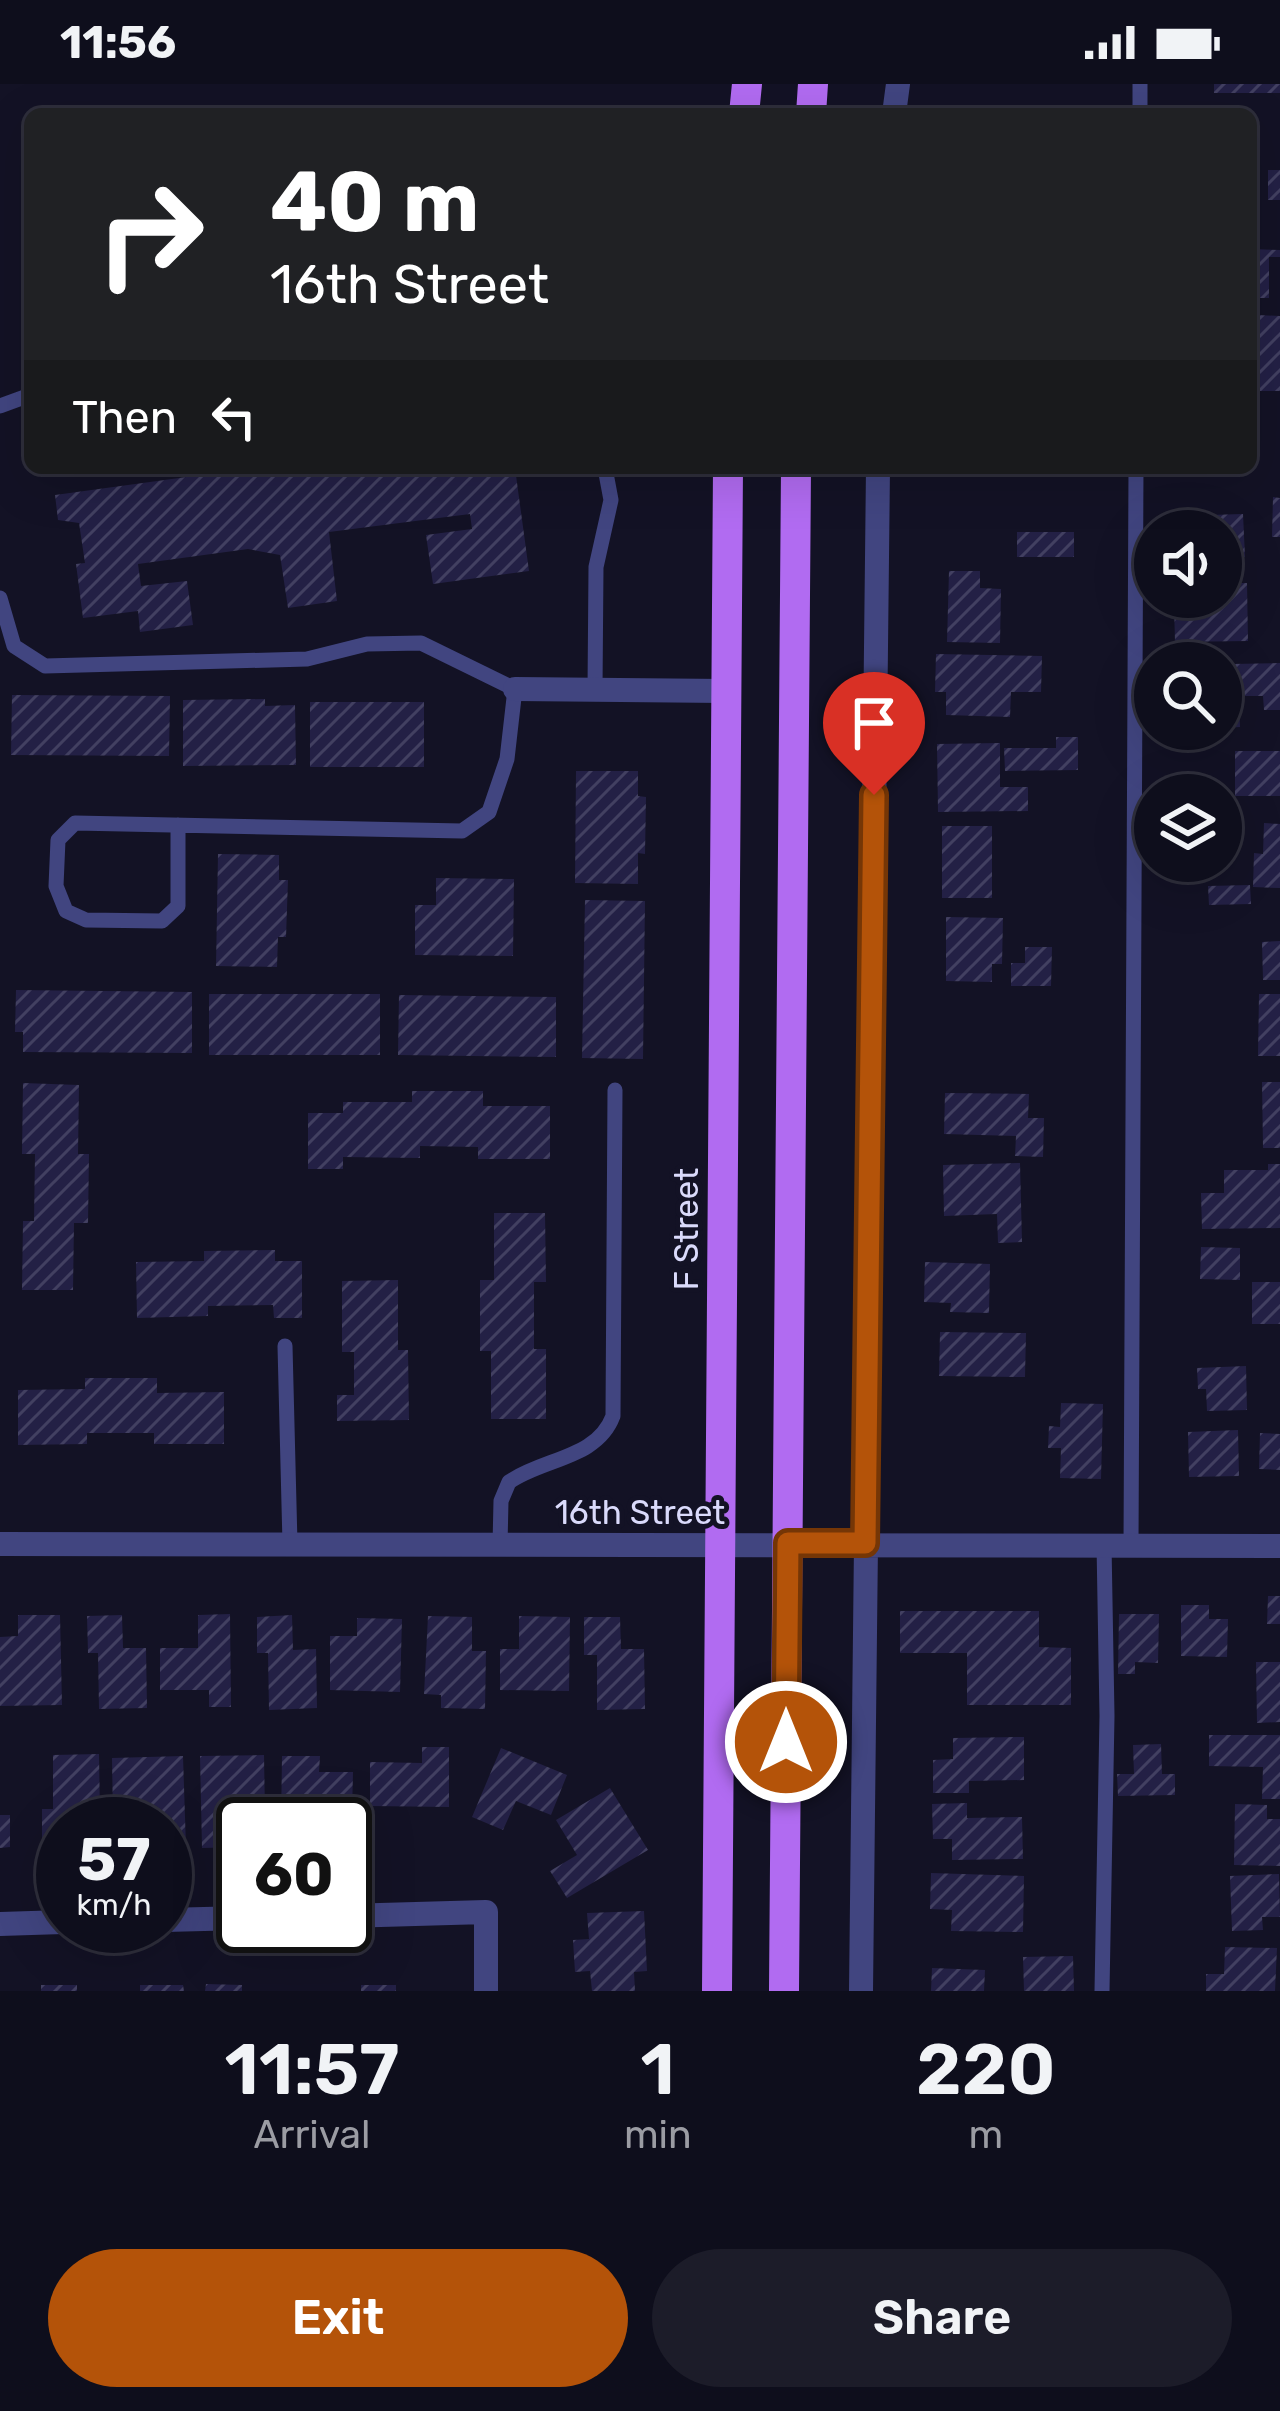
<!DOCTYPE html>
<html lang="en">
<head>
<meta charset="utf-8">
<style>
  :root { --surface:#0e0e1c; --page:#1c1c29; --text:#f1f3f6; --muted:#9b9ca3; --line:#2e2e3b; --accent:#b45309 }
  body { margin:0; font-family:Rubik,sans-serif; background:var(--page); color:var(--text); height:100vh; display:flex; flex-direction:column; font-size:45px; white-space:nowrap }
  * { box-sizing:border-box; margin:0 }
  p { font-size:39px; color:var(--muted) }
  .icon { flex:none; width:66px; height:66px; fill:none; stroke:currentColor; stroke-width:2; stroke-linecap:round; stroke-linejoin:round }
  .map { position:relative; height:1907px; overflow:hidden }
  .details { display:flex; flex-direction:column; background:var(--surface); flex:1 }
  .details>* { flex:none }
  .hud { position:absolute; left:24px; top:24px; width:1233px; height:366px; border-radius:18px; box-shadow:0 12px 48px #0002,0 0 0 3px var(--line); background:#202124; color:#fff; overflow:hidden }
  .tools { position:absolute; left:1134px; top:426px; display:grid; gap:24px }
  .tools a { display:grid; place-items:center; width:108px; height:108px; border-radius:50%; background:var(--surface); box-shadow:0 12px 48px #0002,0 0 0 3px var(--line); font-size:60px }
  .speed { position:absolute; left:36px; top:1713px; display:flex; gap:24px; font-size:60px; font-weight:700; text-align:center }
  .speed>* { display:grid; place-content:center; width:156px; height:156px; border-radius:50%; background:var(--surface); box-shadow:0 12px 48px #0002,0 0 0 3px var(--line); line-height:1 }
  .speed small { font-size:30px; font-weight:400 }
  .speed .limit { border:6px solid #111; border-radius:18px; background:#fff; color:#111 }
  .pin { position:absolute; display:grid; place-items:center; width:102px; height:102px; color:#fff; margin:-123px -51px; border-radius:50% 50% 50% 0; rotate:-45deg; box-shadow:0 0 12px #0007 }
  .pin .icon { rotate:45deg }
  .me { position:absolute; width:132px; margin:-66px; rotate:0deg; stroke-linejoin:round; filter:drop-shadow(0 0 9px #0008) }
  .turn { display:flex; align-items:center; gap:42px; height:252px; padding:0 48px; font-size:54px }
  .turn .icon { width:156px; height:156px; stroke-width:2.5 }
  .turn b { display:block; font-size:84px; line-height:102px }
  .then { display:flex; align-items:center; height:114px; padding:0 48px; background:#0003; gap:24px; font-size:45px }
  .eta { display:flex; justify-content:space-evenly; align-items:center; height:204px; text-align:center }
  .eta b { font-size:72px; font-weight:600; line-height:84px }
  .button { display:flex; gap:24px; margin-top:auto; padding:24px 48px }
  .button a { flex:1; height:138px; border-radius:72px; background:var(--accent); color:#fff; font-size:48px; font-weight:600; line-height:138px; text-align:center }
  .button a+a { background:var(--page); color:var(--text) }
  .status { display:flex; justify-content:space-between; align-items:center; height:84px; padding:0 60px; background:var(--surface); direction:ltr }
  .status svg { height:33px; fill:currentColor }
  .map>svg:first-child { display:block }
  .building { fill:url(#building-hatch) }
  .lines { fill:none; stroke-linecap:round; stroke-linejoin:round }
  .service { stroke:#414580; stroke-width:15 }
  .minor { stroke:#414580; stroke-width:24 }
  .primary { stroke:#b16bf1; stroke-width:30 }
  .route-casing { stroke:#753606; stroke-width:30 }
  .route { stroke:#b45309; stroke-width:21 }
  .labels { text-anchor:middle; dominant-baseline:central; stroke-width:10; stroke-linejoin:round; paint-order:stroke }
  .street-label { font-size:33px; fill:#dadafb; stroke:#131225 }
</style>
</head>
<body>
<div class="status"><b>11:56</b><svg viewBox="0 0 49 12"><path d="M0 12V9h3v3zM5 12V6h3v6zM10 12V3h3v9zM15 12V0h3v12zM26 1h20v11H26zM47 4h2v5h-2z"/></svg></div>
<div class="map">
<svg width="1280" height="1907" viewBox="0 0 1280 1907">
  <defs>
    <pattern id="building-hatch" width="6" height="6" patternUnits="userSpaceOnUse" patternTransform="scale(3)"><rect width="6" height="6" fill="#232045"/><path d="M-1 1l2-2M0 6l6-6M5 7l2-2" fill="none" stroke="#424061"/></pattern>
  </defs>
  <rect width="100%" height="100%" fill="#131225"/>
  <path class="building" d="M 1214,0 L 1280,0 L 1280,9 L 1214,9 Z
    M 1268,86 L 1280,86 L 1280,116 L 1268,116 Z
    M 1251,165 L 1280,166 L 1280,173 L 1269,173 L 1269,214 L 1251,214 Z
    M 1258,231 L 1280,232 L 1280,307 L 1257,307 Z
    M 252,384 L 515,384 L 529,487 L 433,500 L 426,451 L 472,445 L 470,430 L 329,448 L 337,517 L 288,524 L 280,471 L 248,465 L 138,480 L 141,502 L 187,497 L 193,541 L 140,548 L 138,527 L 83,534 L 76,480 L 85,479 L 79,439 L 58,436 L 55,411 Z
    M 1273,413 L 1280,414 L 1280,453 L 1272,453 Z
    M 1243,430 L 1245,473 L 1221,474 L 1221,447 L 1186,447 L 1186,439 L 1209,438 L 1209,431 Z
    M 1017,448 L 1074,448 L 1074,473 L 1017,473 Z
    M 949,487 L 980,487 L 980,504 L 1001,505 L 1000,559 L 947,558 Z
    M 1221,499 L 1247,499 L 1248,557 L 1175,558 L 1174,522 L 1211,521 L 1211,513 L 1221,513 Z
    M 936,570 L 1042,572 L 1041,608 L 1011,608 L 1010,633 L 946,631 L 946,608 L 935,608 Z
    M 1280,579 L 1280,626 L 1264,626 L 1263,612 L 1233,612 L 1232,580 Z
    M 12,611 L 170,612 L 169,672 L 11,671 Z
    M 265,615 L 265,622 L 295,621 L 296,681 L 183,682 L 183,616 Z
    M 1239,615 L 1240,643 L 1221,644 L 1221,616 Z
    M 310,618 L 424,618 L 424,683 L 310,683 Z
    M 1056,653 L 1078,653 L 1078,686 L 1005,687 L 1004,664 L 1056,664 Z
    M 1000,659 L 1000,703 L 1028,703 L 1028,727 L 938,728 L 937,660 Z
    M 1235,667 L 1280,667 L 1280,712 L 1235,712 Z
    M 576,687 L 638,687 L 638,712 L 646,713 L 645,770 L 638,769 L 638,800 L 575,799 Z
    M 1264,739 L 1280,740 L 1280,804 L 1253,803 L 1254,769 L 1263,770 Z
    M 942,742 L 992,742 L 992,814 L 942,814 Z
    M 218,770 L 279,771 L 279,796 L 288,796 L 286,853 L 278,853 L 277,883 L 216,882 Z
    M 436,794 L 514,795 L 513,872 L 415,871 L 415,821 L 436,821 Z
    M 1250,801 L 1251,820 L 1209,821 L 1208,802 Z
    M 585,816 L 645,817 L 643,975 L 582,974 Z
    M 946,833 L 1003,834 L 1002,880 L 992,880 L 992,898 L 946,897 Z
    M 1280,857 L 1280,896 L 1263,896 L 1262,858 Z
    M 1025,863 L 1052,863 L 1051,902 L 1011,902 L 1011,879 L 1025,879 Z
    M 16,906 L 192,908 L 192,969 L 23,968 L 23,948 L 15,948 Z
    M 209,910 L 380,910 L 380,971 L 209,971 Z
    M 1259,910 L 1280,910 L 1280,972 L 1258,972 Z
    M 399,911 L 556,913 L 556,973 L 398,971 Z
    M 1262,998 L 1280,998 L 1280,1064 L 1263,1064 Z
    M 23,999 L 79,1001 L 78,1070 L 89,1070 L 88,1139 L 74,1139 L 73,1206 L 22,1206 L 23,1137 L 34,1137 L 35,1070 L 22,1070 Z
    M 412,1007 L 483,1007 L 483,1022 L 550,1022 L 550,1075 L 478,1075 L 478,1063 L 420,1062 L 420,1074 L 343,1073 L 343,1085 L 308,1085 L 308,1029 L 343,1029 L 343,1018 L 412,1018 Z
    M 945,1009 L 1029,1010 L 1028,1034 L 1044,1034 L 1043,1073 L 1015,1072 L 1016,1052 L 944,1050 Z
    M 1020,1079 L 1022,1158 L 998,1159 L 997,1130 L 944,1132 L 943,1081 Z
    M 1268,1080 L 1280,1080 L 1280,1144 L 1202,1145 L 1201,1109 L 1224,1109 L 1224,1086 L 1268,1086 Z
    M 494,1129 L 545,1129 L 546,1198 L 534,1198 L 534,1265 L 546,1265 L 546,1335 L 491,1335 L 491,1267 L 480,1267 L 480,1196 L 494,1196 Z
    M 1201,1163 L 1240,1164 L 1240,1196 L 1200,1195 Z
    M 275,1166 L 275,1177 L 302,1177 L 302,1234 L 274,1234 L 273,1221 L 208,1222 L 208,1232 L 137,1234 L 136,1178 L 204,1177 L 204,1167 Z
    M 925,1178 L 990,1180 L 989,1229 L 950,1228 L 951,1219 L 924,1218 Z
    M 398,1196 L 398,1266 L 408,1266 L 409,1336 L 337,1337 L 337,1311 L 354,1311 L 354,1268 L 342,1268 L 342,1197 Z
    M 1252,1198 L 1280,1198 L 1280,1240 L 1252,1240 Z
    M 940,1248 L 1026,1249 L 1025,1293 L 939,1292 Z
    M 1246,1282 L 1247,1326 L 1207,1327 L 1206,1305 L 1198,1305 L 1197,1284 Z
    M 85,1294 L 157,1294 L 157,1309 L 224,1308 L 224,1360 L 154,1360 L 154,1349 L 87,1349 L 87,1360 L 18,1361 L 18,1306 L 85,1305 Z
    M 1061,1319 L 1103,1320 L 1101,1395 L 1060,1394 L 1061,1364 L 1048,1364 L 1049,1342 L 1060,1343 Z
    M 1238,1346 L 1239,1392 L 1189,1393 L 1188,1348 Z
    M 1260,1349 L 1280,1350 L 1280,1386 L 1259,1385 Z
    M 1268,1512 L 1280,1512 L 1280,1540 L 1267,1540 Z
    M 1181,1521 L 1209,1521 L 1209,1535 L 1228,1535 L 1227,1573 L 1181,1572 Z
    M 900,1527 L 1039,1527 L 1039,1563 L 1071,1564 L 1071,1621 L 967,1621 L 967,1569 L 900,1569 Z
    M 230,1530 L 231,1623 L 209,1623 L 209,1606 L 160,1606 L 160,1564 L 198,1564 L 198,1531 Z
    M 1119,1530 L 1159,1530 L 1158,1579 L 1135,1578 L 1135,1590 L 1118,1590 Z
    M 18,1531 L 60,1531 L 62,1621 L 0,1622 L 0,1553 L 18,1552 Z
    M 122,1531 L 123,1564 L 146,1564 L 147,1624 L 99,1625 L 98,1569 L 88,1569 L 87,1532 Z
    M 292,1531 L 293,1566 L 316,1565 L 317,1624 L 269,1626 L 268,1569 L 257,1569 L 257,1533 Z
    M 428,1532 L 472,1533 L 472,1567 L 486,1567 L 485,1625 L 441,1624 L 441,1611 L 424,1610 Z
    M 519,1532 L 570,1533 L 569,1607 L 500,1606 L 500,1565 L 519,1565 Z
    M 584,1533 L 620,1533 L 621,1565 L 644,1565 L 645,1625 L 597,1626 L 597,1571 L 584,1571 Z
    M 357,1534 L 402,1535 L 400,1608 L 330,1606 L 330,1552 L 357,1552 Z
    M 1256,1578 L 1280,1578 L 1280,1638 L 1257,1639 Z
    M 1209,1651 L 1280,1651 L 1280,1715 L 1262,1715 L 1263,1683 L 1209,1682 Z
    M 1024,1653 L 1024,1696 L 969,1697 L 969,1709 L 933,1709 L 933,1676 L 953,1675 L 953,1654 Z
    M 1161,1660 L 1162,1690 L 1175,1690 L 1175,1711 L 1118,1712 L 1117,1690 L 1134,1690 L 1133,1661 Z
    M 422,1663 L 449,1663 L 449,1723 L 370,1722 L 370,1678 L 422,1679 Z
    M 501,1664 L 567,1691 L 551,1731 L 516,1717 L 503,1746 L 472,1733 Z
    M 99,1670 L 100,1731 L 77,1732 L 78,1740 L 63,1740 L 63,1763 L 42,1763 L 42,1725 L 53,1725 L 53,1671 Z
    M 264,1671 L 265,1730 L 246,1731 L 243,1763 L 202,1764 L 200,1672 Z
    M 183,1672 L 186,1763 L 165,1764 L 165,1740 L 152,1740 L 152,1735 L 113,1736 L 112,1674 Z
    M 282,1672 L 320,1672 L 319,1688 L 353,1688 L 352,1730 L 315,1730 L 315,1740 L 281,1740 Z
    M 610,1704 L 648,1766 L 567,1814 L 550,1787 L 577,1771 L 556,1736 Z
    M 967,1719 L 967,1734 L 1022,1733 L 1023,1775 L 952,1776 L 952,1755 L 933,1755 L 932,1720 Z
    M 1235,1720 L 1267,1721 L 1267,1735 L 1280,1735 L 1280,1782 L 1234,1781 Z
    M 0,1731 L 10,1731 L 10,1763 L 0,1764 Z
    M 931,1789 L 1024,1792 L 1023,1848 L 951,1847 L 952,1826 L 930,1825 Z
    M 1279,1790 L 1280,1833 L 1262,1833 L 1263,1846 L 1232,1847 L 1230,1792 Z
    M 644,1827 L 647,1887 L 634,1888 L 635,1907 L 592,1907 L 590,1887 L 575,1888 L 573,1856 L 589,1855 L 587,1829 Z
    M 1225,1863 L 1277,1864 L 1275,1907 L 1206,1907 L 1206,1890 L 1224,1890 Z
    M 1073,1872 L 1074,1907 L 1024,1907 L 1023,1873 Z
    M 932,1884 L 985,1886 L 984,1907 L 931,1907 Z
    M 206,1900 L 242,1901 L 242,1907 L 205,1907 Z
    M 41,1901 L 77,1901 L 77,1907 L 41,1907 Z
    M 140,1901 L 183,1901 L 184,1907 L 140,1907 Z
    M 361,1901 L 396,1901 L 396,1907 L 361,1907 Z"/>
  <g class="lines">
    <path class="service" d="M 1140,30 L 1140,0
      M 0,322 L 30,311
      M 0,514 L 14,562 L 45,582 L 307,575 L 367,560 L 421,559 L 515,605 L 507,675 L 489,728 L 462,747 L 75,739 L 58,756 L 56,802 L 66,827 L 86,836 L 162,837 L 178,822 L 178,741
      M 595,605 L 596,483 L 611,416 L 605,384
      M 285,1262 L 290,1460
      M 500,1461 L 501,1417 L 509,1398 C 543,1374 597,1375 613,1332 L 615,1006
      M 1131,1461 L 1136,384
      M 1102,1907 L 1107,1632 L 1104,1460"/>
    <path class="minor" d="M 894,30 L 898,0
      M 515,605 L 725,607
      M 0,1460 L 1280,1462
      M 345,1832 L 486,1828 L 486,1907
      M 165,1836 L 243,1834
      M 0,1840 L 63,1838
      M 861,1907 L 878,384"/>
    <path class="primary" d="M 744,30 L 747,0
      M 811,30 L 813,0
      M 717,1907 L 728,384
      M 784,1907 L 796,384"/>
  </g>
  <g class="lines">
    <defs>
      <path id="route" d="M 786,1658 L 788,1459 L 865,1459 L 874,711"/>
    </defs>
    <use href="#route" class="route-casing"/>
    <use href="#route" class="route"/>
  </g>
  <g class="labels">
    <g class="street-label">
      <text transform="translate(686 1145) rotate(-90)">F Street</text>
      <text x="640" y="1428">16th Street</text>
    </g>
  </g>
</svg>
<div class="tools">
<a><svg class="icon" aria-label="sound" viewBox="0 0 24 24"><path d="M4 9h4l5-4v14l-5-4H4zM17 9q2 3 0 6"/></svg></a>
<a><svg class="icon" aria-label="search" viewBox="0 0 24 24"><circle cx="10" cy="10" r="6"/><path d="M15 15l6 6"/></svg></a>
<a><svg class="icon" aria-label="layers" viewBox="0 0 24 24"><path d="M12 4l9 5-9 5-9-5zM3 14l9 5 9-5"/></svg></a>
</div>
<div class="speed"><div>57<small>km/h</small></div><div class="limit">60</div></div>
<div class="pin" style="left:874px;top:711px;background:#d93025"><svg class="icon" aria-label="arrive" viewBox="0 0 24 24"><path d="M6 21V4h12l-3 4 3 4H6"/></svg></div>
<svg class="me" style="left:786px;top:1658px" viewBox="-20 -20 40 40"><circle r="17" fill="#b45309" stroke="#fff" stroke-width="3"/><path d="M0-11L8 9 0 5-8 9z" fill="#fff"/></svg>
<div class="hud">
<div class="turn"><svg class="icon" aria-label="right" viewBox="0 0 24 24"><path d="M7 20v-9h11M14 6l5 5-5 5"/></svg><div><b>40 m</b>16th Street</div></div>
<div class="then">Then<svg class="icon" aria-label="left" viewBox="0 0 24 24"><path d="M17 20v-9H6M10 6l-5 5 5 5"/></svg></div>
</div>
</div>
<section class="details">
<div class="eta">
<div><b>11:57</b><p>Arrival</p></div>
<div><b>1</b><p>min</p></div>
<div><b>220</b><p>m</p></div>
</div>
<div class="button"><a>Exit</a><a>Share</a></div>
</section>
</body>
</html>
